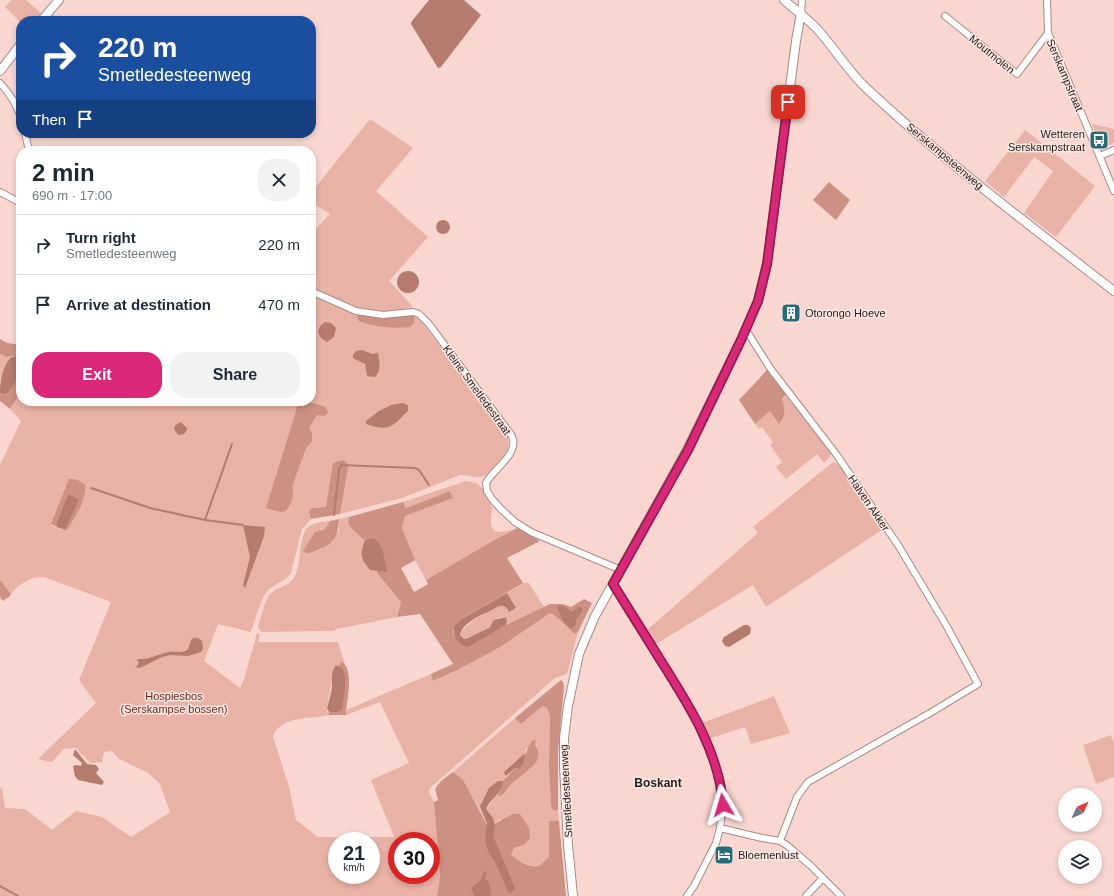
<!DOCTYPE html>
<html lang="en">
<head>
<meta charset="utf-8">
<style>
  :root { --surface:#fff; --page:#f2f2f3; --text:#1f2937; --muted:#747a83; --line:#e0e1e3; --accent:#db2777 }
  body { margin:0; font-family:Arial,sans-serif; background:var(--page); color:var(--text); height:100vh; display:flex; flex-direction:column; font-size:15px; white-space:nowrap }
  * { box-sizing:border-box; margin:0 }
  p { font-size:13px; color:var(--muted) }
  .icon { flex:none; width:22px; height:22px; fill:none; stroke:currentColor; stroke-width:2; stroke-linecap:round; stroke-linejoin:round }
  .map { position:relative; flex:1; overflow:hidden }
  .details { position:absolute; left:16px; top:146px; width:300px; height:260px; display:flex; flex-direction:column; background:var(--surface); border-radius:16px; box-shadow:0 2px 6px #0003 }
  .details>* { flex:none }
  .guide { position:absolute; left:16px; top:16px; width:300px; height:122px; border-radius:16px; box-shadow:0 2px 6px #0003; background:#1a4fa0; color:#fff; overflow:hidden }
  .needle { width:26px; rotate:46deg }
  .buttons { position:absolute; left:1058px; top:788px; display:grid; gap:8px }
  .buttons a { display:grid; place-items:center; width:44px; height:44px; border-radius:50%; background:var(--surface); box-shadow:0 2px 6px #0003; font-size:20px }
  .speed { position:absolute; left:328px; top:832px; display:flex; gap:8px; font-size:20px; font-weight:700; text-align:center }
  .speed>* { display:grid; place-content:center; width:52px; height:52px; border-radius:50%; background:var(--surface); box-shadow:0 2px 6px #0003; line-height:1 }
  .speed small { font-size:10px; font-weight:400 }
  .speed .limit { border:6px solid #d22; background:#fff; color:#111 }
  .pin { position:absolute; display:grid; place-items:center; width:34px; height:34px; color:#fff; margin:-17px; border-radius:8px; box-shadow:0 2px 6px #0006 }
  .me { position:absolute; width:44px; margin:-22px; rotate:353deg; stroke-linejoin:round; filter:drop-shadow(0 0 3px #0008) }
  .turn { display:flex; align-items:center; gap:14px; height:84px; padding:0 16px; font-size:18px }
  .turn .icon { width:52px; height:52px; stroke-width:2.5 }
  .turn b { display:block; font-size:28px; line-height:34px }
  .then { display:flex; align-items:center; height:38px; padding:0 16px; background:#0003; gap:8px; font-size:15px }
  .round { display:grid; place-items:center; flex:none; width:42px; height:42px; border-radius:16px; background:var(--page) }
  .overview { display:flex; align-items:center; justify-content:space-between; height:68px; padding:0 16px }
  h1 { font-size:24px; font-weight:700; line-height:30px }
  .button { display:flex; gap:8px; margin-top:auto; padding:8px 16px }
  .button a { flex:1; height:46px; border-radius:16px; background:var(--accent); color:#fff; font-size:16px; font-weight:700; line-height:46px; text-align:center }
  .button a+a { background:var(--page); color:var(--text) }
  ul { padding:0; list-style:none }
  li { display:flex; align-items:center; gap:12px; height:60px; padding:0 16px; border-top:1px solid var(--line) }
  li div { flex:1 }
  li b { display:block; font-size:15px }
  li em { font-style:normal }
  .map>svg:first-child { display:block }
  .green { fill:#e9b2a6; fill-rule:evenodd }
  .forest { fill:#cc9183 }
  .water { fill:#b47b6e }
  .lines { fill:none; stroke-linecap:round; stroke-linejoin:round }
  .stream { stroke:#b47b6e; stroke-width:2 }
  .street-casing { stroke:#a98b84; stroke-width:8 }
  .secondary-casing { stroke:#a98b84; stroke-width:10 }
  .street { stroke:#fff; stroke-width:6 }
  .secondary { stroke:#fff; stroke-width:8 }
  .route-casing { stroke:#8e194d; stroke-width:10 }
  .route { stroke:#db2777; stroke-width:7 }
  .labels { text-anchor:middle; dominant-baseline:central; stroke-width:3; stroke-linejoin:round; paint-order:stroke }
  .street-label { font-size:11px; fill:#271b19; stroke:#fce8e3 }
  .poi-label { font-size:11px; fill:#271b19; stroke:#fce8e3; text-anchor:start }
  .park-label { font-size:11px; fill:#6f2719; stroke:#fce8e3 }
  .neighbourhood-label { font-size:12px; font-weight:bold; fill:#271b19; stroke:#fce8e3 }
</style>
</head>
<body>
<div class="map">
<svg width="1114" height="896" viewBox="0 0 1114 896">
  <rect width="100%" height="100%" fill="#f9d7d0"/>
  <path class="green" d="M 12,0 L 26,0 L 41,13 L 35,21 L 21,21 L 21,23 L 5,7 Z
    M 370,119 L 413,148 L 376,191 L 428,237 L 389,281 L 413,307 C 406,308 399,311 392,312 C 363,315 336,299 311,287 L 311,234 L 330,214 L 311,202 L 311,193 Z
    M 1092,124 L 1114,129 L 1114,143 L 1102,148 Z
    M 1025,130 L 1095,186 L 1056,237 L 1024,213 L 1053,171 L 1034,157 L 1004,197 L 985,181 Z
    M 311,294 L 339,306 L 414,323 L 415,316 L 421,321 L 507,435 C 514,452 496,465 485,476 C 477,479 469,475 460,475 L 402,498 L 340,514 L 348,468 L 326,507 L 312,508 L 309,514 L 311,519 L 302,529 L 291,573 C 285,582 275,583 268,590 C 260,599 255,621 251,632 L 218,624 L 204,661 L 240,688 L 244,679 L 257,633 L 260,634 L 258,642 L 338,642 L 345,664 L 340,663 L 339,666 L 336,665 L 334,668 L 327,708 L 328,715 C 309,720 282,715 273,736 L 289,787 L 296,820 L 318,837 L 394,837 L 371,780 L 409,763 L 380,702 L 346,715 L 346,710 L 431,674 L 434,681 L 550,613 C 560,618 566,627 575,634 L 578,632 L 567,674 L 555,678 L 430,788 L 429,792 L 434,802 L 440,876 L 437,896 L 0,896 L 0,789 L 2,787 L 5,808 L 25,809 L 52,830 L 76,811 L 102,817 L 131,837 L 170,812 L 160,784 L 148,773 L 118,758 L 112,751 L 104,752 L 102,762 L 90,763 L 76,748 L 64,749 L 52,762 L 38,759 L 96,703 L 79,680 L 111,602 L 44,577 C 30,577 20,583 11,594 L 0,580 L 0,465 L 21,421 L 10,409 L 21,392 L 21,401 L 311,401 ZM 79,511 L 66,531 L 51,525 L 51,524 ZM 337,841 L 371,841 L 371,875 L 337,875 ZM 397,841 L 431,841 L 431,875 L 397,875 Z
    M 0,354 L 7,357 L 11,357 L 4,367 L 0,379 Z
    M 786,394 L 831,453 L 829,458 L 824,463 L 817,454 L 786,479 L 776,467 L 782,462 L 770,445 L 773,442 L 762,427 L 759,429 L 755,424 L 770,411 L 779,424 L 784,407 L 782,399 Z
    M 833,462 L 840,465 L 883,529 L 766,607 L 753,585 L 656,644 L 647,630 L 758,533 L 753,527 Z
    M 466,481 C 469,482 474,482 478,484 C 483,488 489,499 491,505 C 493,511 490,517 491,524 C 492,536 507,531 514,529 L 496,539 L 426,580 L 415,560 L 402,528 L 405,515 L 453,498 L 450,491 L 406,508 L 403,502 Z
    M 349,517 L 348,524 L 373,538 L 379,566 L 377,573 L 401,602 L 397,617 L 337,629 L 333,631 L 262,632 L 259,630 L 258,626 C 262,616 264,601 270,594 C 278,586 289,587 295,576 C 302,562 298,540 307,528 C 313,522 323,522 330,521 L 325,529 L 321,529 L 311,553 L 322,549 L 339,530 L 339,519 Z
    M 523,583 L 529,583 L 544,607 L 506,625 L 507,621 L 506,617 C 493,617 495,623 487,629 C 481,633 473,636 466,639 L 463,638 L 460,635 C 462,625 491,609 501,605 L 508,609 L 516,609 L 507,593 Z
    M 774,696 L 790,733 L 751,744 L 745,727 L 708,739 L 702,723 Z
    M 543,706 L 547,708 L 550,717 L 549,766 L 553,810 L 558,810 L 559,821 L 549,821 L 549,857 L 539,866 C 527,866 520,862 511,855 L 514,848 L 524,845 L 501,819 L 488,827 L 476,803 L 453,772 L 515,718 L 521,724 ZM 535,744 L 539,754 L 537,761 L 533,766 L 509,786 L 504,795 L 498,797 L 499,792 L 486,809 L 480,806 L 484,797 L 498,781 L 503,781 L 506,779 L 505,771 L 525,753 L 526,749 Z
    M 1111,735 L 1114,743 L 1114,777 L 1096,784 L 1083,745 Z"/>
  <path class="forest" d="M 829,182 L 850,200 L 836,220 L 813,200 Z
    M 358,313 L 410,315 L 415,316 L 414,323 L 410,327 C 394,329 374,327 359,321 L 357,317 Z
    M 0,339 L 7,343 L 21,345 L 21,355 L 7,357 L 0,354 Z
    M 21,370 L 21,392 L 10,409 L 0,401 L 0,393 L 4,394 L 9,392 Z
    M 767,370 L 786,394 L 782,399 C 785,408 786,417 779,424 L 770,411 L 755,424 L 739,400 Z
    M 299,401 L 306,401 L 326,407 L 328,413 L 325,416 L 317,415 L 309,428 L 312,434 L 312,441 L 306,448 L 292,487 C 295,497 291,503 286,511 L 280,512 L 266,508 Z
    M 343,460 L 347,463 L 348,468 L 340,514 L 311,519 C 309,514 308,511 312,508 L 326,507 L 333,463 Z
    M 69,479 C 76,479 80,480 85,485 C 86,503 75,517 66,531 L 51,524 Z
    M 450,491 L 453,498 L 405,516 L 402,528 L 415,560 L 401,568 L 414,592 L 428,584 L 426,580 L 496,539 L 517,528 L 540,541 L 507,558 L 523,583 L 460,620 L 454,626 L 453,632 L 459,643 L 506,625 L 550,604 L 563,604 L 571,607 L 584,599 L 592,603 L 578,632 L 575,634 C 566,627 560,618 550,613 L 500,647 L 459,669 L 433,681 L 431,674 L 453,664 L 420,614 L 397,617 L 401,602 L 377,573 L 379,566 L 373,538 L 365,540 L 355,532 L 348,524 L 349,517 L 403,502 L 406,508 Z
    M 339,519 C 338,536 334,544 318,550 C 312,552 308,555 303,551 L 315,532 L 325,529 L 330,521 Z
    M 0,580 L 11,594 L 9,597 L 5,599 L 4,601 L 1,599 L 0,596 Z
    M 342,662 C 355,670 346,701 346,715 L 328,715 L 329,712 L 338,712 L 342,707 C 341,691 352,681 339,666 L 340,663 Z
    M 561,680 L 563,682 L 564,686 L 558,751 L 558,810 L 553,810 L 551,805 L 549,766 L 550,717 L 547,708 L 543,706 L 521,724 L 515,718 Z
    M 533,740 L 536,741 L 535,744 L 539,754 L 537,761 L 533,766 L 509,786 L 504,794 L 498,797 C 499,790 502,789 503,781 L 515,768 L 519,769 C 524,759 526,749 533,740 Z
    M 453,772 L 463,780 L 488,827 L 513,814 L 520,814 L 529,828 L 530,838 L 524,845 L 514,848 L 511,855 C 520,862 527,867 539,866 L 549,857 L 549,821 L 559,821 L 566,896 L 437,896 L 440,876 L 434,802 L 438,800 L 435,789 L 441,781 Z"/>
  <path class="water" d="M 429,0 L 464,0 L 481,15 L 441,67 L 438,68 L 411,24 L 412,21 Z
    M436 227a7 7 0 1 1 14 0a7 7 0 1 1-14 0Z
    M397 282a11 11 0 1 1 22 0a11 11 0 1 1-22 0Z
    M 325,322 L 331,323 L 336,328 L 334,337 L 327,342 C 317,337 315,328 325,322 Z
    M 362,350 L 372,354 L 378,353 C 379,362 382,369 375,377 L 367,376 L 365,364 L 353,358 L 353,355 L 356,351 Z
    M 21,355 C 22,371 18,378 9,392 L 4,394 L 0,393 C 0,380 2,367 11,357 Z
    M 403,403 L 408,405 L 408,411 C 392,427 389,432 366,424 L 366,421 L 379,411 L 391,405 Z
    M 181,422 L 187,428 L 187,430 L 184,434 L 179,435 L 175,431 L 174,427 L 177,424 Z
    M 68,495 L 73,496 L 79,500 L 78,502 L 66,528 L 64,529 L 57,527 L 57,523 Z
    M 243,525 L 265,527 L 264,536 L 245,588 L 243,585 L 250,557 Z
    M 373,538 C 385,545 384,560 387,572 L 370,570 C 360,558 360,554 365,540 Z
    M 507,593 L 516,608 L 509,612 C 508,609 504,605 500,606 C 497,606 494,609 492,610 C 481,615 462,623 460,635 L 463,638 L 466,639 L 489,628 L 494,620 L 506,617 L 507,621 L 506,625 L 468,647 C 458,646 452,635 454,626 L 460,620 Z
    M 559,605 L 565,607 L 571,612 L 579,607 L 582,608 L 582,612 L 576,619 L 576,625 L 571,628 C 563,624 560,615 557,607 Z
    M 744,625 L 748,625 L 751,628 L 750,634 L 729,647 L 725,646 L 722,641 L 724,637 Z
    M 193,638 L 198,638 L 202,641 L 203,649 L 201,652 L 188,656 L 170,655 L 162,657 L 140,668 L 135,667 L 137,666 L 139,662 L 137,661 L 138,659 C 149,660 158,654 169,652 C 174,651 184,654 188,649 C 190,646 189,642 193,638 Z
    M 336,665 C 353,669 342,698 342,709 L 338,712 L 329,712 L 327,708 C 329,701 331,694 332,686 C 332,679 331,671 336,665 Z
    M 75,749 L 87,764 L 96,765 L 99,769 L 96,773 L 104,782 L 102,785 L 78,780 L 75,776 L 73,766 L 77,765 L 81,766 L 82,763 L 73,755 Z
    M 525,753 C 524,760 525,763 519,769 L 515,768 L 506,776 L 504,773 L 505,771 Z
    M 498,781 L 503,781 C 502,794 491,798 486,809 L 493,818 L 495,826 L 493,836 L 515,888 L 511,893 L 508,892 L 497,866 L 488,851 L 485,841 L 487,823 L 480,806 L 489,788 Z
    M 484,871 L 486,873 L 485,880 L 488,881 L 491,890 L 490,896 L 473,896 L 474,894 L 471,888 L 481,880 Z"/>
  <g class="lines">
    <path class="stream" d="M 91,488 L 150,508 L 205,520 L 243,525
      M 334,515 L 339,470 L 341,465 L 415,468 L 419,470 L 429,485
      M 205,520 L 232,444
      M 0,886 L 18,896"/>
    <defs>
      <path id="street" d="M 1047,0 L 1048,33 L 1114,191
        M 801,13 L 802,0
        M 945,16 L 1017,74 L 1048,33
        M 0,83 C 10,94 17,104 21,118
        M 25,133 L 29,151
        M 1100,156 L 1114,150
        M 0,192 L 21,203
        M 311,291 L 356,311 L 383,315 L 413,312 L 419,314 L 429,324 L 512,436 C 520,454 494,468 486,483 L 487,491 L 492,499 L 501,509 L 515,522 L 531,532 L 621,570
        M 746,330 L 770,368 L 836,454 L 898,545 L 946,625 L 978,684 L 930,713 L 808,782 L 797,797 L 780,841
        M 613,584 L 697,721 L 719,775 L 722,788 L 723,805 L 720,828 L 716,843 L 694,886 L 687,896
        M 720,828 L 762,838 L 780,841 L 788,846 L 811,866 L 841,896
        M 806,896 L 823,878"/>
      <path id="secondary" d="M 784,0 C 795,10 808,19 818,30 C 834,48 847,69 864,86 C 943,160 1029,225 1114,291
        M 41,21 L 59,0
        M 0,71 L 21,44
        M 573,896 L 568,845 L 564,765 L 564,738 L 568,706 L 579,654 L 595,616 L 687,450 L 741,340 L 758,301 L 767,264 L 796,41 L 801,13"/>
    </defs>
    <use href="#street" class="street-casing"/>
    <use href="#secondary" class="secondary-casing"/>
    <use href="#street" class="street"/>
    <use href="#secondary" class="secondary"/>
  </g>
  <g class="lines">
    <defs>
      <path id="route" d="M 723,805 C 719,752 689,705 661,661 C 645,635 629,610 613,584 L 688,450 L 741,340 L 758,301 L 767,264 L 788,102"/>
    </defs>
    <use href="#route" class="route-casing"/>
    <use href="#route" class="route"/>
  </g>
  <defs>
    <symbol id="bus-square" viewBox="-11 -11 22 22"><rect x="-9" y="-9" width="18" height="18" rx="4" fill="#256b79" stroke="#fce8e3"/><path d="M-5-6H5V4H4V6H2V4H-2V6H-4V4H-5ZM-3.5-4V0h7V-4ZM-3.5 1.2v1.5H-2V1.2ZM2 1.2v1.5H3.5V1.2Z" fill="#fff"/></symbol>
    <symbol id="building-square" viewBox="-11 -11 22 22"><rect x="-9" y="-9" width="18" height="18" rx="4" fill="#256b79" stroke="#fce8e3"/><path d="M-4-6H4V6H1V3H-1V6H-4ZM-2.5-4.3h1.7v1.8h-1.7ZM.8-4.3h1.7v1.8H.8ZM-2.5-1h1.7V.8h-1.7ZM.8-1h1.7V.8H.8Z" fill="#fff"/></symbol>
    <symbol id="hotel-square" viewBox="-11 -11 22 22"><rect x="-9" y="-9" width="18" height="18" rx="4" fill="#256b79" stroke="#fce8e3"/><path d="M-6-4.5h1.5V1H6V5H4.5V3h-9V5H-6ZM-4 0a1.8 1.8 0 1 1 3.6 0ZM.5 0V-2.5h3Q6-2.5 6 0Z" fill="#fff"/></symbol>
  </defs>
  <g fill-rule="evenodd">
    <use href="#bus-square" x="1088" y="129" width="22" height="22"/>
    <use href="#building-square" x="780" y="302" width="22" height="22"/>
    <use href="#hotel-square" x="713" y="844" width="22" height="22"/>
  </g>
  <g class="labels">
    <g class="street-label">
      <text transform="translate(992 54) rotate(39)">Moutmolen</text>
      <text transform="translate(1065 75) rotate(67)">Serskampstraat</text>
      <text transform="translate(945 156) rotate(40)">Serskampsteenweg</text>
      <text transform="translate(477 390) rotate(54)">Kleine Smetledestraat</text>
      <text transform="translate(869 503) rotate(56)">Halven Akker</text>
      <text transform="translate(566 791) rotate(-93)">Smetledesteenweg</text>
    </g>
    <g class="poi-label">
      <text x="1085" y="134" text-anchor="end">Wetteren<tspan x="1085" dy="13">Serskampstraat</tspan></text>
      <text x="805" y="313">Otorongo Hoeve</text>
      <text x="738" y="855">Bloemenlust</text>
    </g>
    <g class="park-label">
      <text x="174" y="696">Hospiesbos<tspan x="174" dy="13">(Serskampse bossen)</tspan></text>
    </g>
    <g class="neighbourhood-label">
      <text x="658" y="783">Boskant</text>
    </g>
  </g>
</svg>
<div class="buttons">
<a><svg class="needle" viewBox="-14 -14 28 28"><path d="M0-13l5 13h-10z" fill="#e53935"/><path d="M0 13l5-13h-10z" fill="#747a83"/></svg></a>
<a><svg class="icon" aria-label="layers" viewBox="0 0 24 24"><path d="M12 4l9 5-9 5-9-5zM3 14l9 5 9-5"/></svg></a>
</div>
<div class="speed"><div>21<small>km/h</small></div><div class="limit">30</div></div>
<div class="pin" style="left:788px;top:102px;background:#d93025"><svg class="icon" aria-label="arrive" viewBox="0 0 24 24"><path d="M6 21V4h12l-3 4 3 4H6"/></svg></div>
<svg class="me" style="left:723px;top:805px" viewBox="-20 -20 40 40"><path d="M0-17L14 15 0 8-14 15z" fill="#db2777" stroke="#fff" stroke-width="4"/></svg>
<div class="guide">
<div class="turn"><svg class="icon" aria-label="right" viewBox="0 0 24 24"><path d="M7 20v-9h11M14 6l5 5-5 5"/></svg><div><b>220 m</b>Smetledesteenweg</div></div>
<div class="then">Then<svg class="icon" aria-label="arrive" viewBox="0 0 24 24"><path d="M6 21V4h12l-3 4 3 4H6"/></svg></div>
</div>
<section class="details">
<div class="overview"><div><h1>2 min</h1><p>690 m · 17:00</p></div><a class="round"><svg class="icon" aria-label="close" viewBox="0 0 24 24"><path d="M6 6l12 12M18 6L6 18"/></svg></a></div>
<ul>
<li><svg class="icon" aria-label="right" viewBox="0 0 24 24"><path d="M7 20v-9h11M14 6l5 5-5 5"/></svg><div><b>Turn right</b><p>Smetledesteenweg</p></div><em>220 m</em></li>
<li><svg class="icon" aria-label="arrive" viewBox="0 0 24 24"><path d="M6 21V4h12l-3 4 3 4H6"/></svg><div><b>Arrive at destination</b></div><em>470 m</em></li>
</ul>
<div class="button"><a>Exit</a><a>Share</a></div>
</section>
</div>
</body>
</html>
